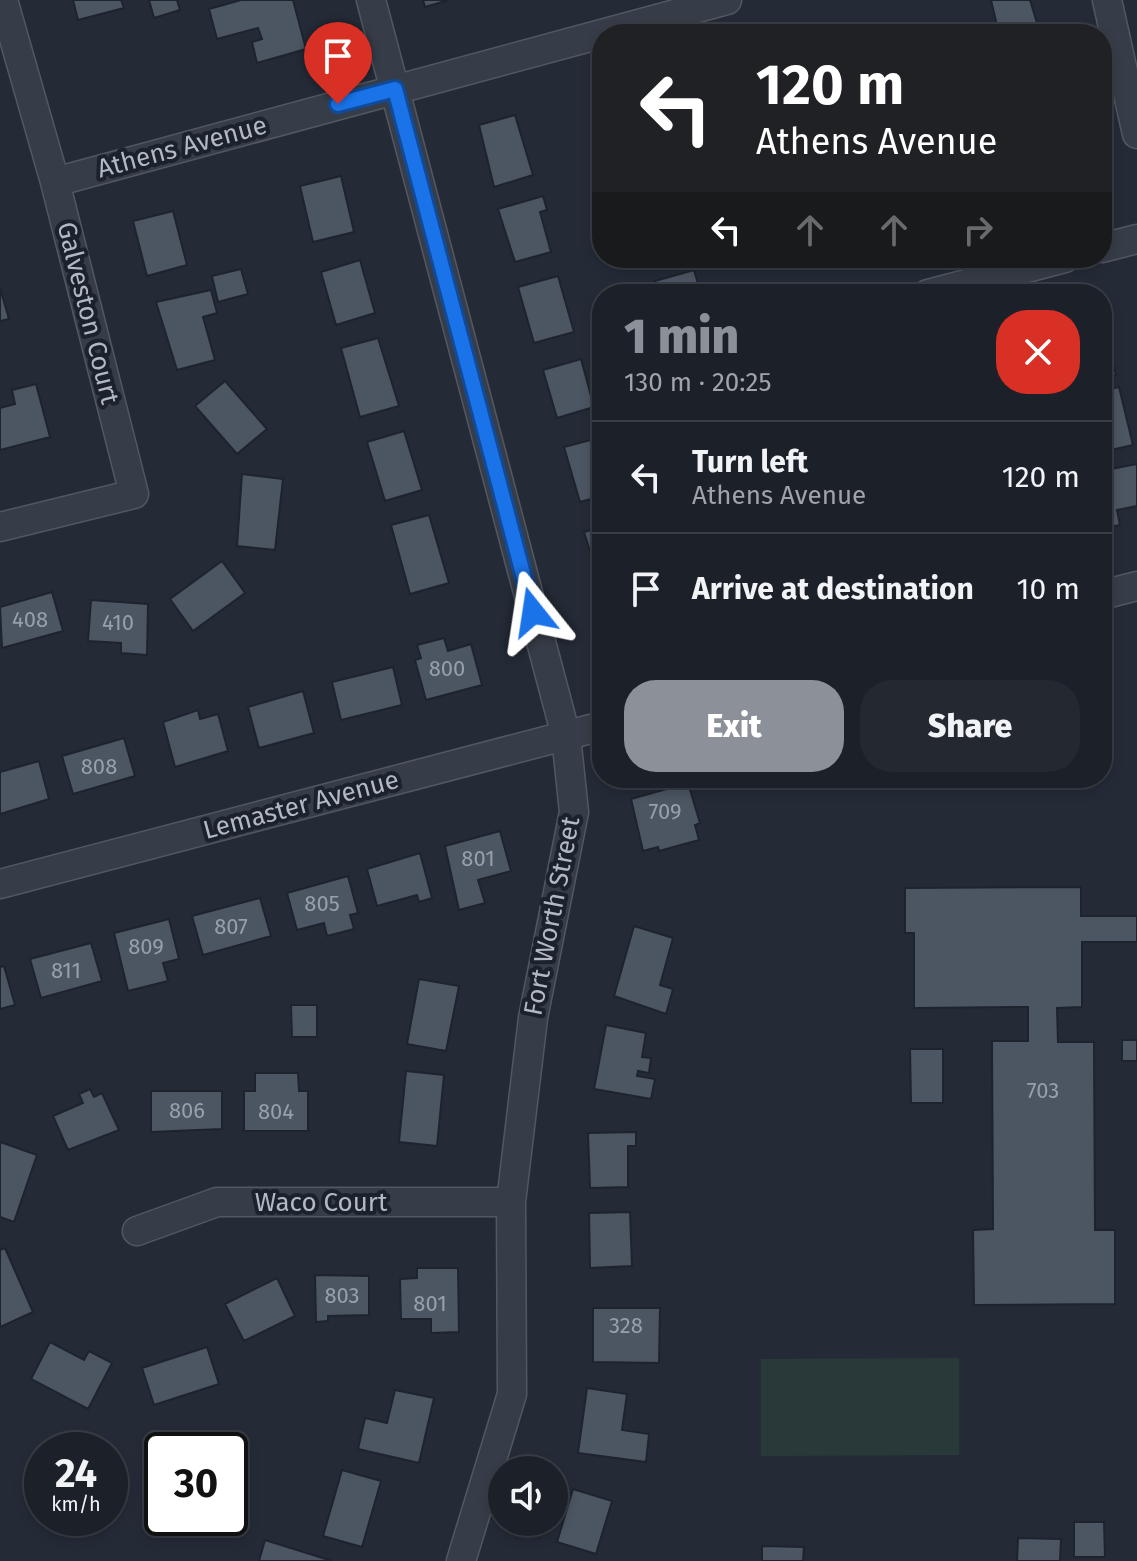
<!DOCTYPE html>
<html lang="en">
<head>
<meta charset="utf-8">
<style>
  :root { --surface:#1b2029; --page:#242831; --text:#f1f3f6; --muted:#a0a3a8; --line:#393e46; --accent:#8c9099 }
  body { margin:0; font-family:"Fira Sans",sans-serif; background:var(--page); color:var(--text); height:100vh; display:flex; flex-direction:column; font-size:30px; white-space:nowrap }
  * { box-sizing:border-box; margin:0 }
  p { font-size:26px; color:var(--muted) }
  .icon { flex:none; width:44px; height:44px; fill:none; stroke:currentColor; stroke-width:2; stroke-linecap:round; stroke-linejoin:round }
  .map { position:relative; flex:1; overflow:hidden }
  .sheet { position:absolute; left:592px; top:284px; width:520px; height:504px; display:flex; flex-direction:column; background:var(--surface); border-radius:32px; box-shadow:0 4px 12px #0003,0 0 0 2px var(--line) }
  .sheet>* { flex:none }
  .top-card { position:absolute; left:592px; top:24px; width:520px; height:244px; border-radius:32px; box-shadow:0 4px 12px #0003,0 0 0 2px var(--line); background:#202124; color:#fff; overflow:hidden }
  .fabs { position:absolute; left:488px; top:1456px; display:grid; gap:16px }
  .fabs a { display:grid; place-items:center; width:80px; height:80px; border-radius:50%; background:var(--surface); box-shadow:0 4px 12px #0003,0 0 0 2px var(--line); font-size:40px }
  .speed { position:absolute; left:24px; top:1432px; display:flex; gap:16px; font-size:40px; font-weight:700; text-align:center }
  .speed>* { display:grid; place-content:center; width:104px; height:104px; border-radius:50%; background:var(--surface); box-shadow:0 4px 12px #0003,0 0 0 2px var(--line); line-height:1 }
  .speed small { font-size:20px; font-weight:400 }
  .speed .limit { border:4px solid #111; border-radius:12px; background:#fff; color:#111 }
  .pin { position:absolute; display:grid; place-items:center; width:68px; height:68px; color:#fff; margin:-82px -34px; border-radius:50% 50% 50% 0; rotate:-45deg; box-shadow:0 0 8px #0007 }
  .pin .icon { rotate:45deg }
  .me { position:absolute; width:88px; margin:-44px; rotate:345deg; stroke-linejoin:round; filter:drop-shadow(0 0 6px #0008) }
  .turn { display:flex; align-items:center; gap:28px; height:168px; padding:0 32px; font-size:36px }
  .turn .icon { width:104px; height:104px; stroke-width:2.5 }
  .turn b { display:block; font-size:56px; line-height:68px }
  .lanes { display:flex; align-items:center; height:76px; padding:0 32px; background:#0003; justify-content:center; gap:40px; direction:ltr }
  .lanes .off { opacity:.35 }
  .round { display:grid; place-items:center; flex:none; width:84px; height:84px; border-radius:32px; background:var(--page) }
  .head { display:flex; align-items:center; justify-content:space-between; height:136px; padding:0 32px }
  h1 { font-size:48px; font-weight:800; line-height:60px; color:var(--accent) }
  .cta { display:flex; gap:16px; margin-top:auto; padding:16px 32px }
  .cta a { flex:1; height:92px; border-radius:32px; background:var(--accent); color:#fff; font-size:32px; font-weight:800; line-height:92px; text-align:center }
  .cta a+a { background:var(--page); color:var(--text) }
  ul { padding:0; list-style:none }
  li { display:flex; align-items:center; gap:24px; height:112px; padding:0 32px; border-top:2px solid var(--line) }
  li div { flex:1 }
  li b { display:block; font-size:30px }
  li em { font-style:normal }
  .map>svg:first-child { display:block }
  .green { fill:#29393a }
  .building { fill:#4c5562; stroke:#1e242e; stroke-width:2 }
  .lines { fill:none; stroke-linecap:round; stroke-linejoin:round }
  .street-casing { stroke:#525862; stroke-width:31 }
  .street { stroke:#373d48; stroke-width:28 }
  .route-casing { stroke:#114b97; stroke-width:20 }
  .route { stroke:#1a73e8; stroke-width:14 }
  .labels { text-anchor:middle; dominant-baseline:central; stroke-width:8; stroke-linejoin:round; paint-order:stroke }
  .number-label { font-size:22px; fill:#989fac }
  .street-label { font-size:26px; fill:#b2b8c4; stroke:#1c222c }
</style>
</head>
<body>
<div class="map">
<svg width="1137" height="1561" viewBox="0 0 1137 1561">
  <rect width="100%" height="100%" fill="#242b37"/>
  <path class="green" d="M 959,1358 L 959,1455 L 761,1456 L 761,1359 Z"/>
  <path class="building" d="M 73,0 L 121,0 L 124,8 L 78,20 Z
    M 149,0 L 177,0 L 180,10 L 154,18 Z
    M 241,0 L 293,0 L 306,49 L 257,63 L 252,42 L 262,39 L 258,28 L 217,39 L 209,9 Z
    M 423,0 L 449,0 L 425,7 Z
    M 991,0 L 1030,0 L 1040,33 L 999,34 Z
    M 916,27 L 918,34 L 890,34 Z
    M 602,113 L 602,152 L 592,116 Z
    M 515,115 L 533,175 L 494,187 L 479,125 Z
    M 341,176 L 354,232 L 313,242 L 300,186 Z
    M 543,196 L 547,210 L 540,212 L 551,252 L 515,262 L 498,209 Z
    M 173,211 L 187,265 L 147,276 L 133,221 Z
    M 360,260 L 375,313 L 336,325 L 321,272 Z
    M 241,269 L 248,294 L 218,302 L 212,276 Z
    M 694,270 L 701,294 L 658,294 L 655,281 Z
    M 558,276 L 574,332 L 534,343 L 518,287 Z
    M 0,288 L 9,319 L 0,321 Z
    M 211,290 L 217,313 L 203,317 L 215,360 L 177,370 L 156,302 Z
    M 378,338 L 399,406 L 360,417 L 341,348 Z
    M 1107,338 L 1116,375 L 1102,379 L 1102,339 Z
    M 581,359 L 594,407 L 557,418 L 543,370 Z
    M 225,381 L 267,429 L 237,454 L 195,406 Z
    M 36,384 L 50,437 L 0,450 L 0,408 L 15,404 L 12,390 Z
    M 1119,387 L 1133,445 L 1102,452 L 1102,391 Z
    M 404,431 L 422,490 L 385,501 L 367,442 Z
    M 602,437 L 602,496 L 580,502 L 564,447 Z
    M 1137,464 L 1137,506 L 1117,510 L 1120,525 L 1102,529 L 1102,477 L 1107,476 L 1106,470 Z
    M 242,474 L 283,479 L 275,550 L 237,546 Z
    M 429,515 L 449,583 L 410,594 L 391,525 Z
    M 602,527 L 602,585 L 601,586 L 584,532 Z
    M 222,561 L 245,593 L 193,631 L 170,599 Z
    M 52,592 L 63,631 L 2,648 L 0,607 Z
    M 91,600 L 148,604 L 147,655 L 121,653 L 121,643 L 88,641 Z
    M 444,638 L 448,651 L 471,644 L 482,685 L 426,700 L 415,660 L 421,658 L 417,645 Z
    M 393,667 L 402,705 L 341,720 L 332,682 Z
    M 303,691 L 314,733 L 259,748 L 248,707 Z
    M 198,710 L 200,719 L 218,714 L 228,751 L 175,767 L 163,722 Z
    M 124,738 L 135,776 L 73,794 L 62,756 Z
    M 39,761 L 49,799 L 0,814 L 0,772 Z
    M 688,783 L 700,823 L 695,825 L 699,840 L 659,851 L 658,847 L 643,851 L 631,799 Z
    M 500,831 L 511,871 L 478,880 L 485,903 L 459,910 L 445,846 Z
    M 420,853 L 432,898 L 419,902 L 417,895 L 377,906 L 367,869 Z
    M 348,876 L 358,913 L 350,915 L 354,929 L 327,936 L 324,923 L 297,930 L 287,893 Z
    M 1081,887 L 1081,916 L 1137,916 L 1137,942 L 1082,942 L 1082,1007 L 1057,1008 L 1058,1042 L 1094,1042 L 1095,1230 L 1115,1230 L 1115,1304 L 974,1305 L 973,1230 L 993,1229 L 992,1041 L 1028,1041 L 1028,1007 L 914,1008 L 914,933 L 905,933 L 905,888 Z
    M 260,898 L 271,936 L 203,955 L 192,916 Z
    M 169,919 L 179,959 L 163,963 L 168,981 L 128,991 L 114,933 Z
    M 634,926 L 673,938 L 660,985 L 673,989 L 666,1014 L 614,996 Z
    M 91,943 L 102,981 L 41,998 L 30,959 Z
    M 4,966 L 15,1005 L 0,1009 L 0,967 Z
    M 419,979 L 459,986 L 446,1051 L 407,1044 Z
    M 291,1005 L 317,1005 L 317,1037 L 292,1037 Z
    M 606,1025 L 646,1033 L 642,1057 L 651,1058 L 649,1073 L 638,1071 L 637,1076 L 655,1079 L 651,1099 L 594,1089 Z
    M 1122,1040 L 1137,1040 L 1137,1061 L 1122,1061 Z
    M 910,1049 L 943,1049 L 943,1103 L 911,1103 Z
    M 406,1071 L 444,1075 L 437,1146 L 399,1142 Z
    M 255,1073 L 298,1073 L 299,1091 L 308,1091 L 308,1131 L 244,1131 L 244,1091 L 255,1091 Z
    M 90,1089 L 94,1097 L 102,1093 L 119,1130 L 68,1150 L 53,1116 L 83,1103 L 79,1094 Z
    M 151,1091 L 222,1091 L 222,1129 L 151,1132 Z
    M 636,1132 L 636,1146 L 628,1146 L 628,1187 L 590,1188 L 588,1133 Z
    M 0,1142 L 37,1155 L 14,1222 L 0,1217 Z
    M 630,1212 L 632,1266 L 590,1268 L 589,1213 Z
    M 5,1248 L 33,1312 L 0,1327 L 0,1250 Z
    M 417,1268 L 458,1268 L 459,1332 L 431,1333 L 431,1319 L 401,1319 L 400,1279 L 417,1278 Z
    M 315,1275 L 369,1276 L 369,1315 L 328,1316 L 328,1321 L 316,1322 Z
    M 277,1278 L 295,1316 L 244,1341 L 225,1304 Z
    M 593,1308 L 660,1308 L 659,1363 L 593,1362 Z
    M 50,1342 L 84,1360 L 89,1351 L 112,1363 L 88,1409 L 31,1379 Z
    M 207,1347 L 219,1384 L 154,1405 L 142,1368 Z
    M 587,1388 L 627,1394 L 622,1430 L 649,1434 L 646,1462 L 578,1453 Z
    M 395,1390 L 434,1398 L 419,1463 L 358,1449 L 365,1418 L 387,1423 Z
    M 342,1470 L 381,1481 L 362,1547 L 323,1536 Z
    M 573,1489 L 612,1501 L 596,1554 L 557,1542 Z
    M 1074,1522 L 1104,1522 L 1105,1557 L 1074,1557 Z
    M 1018,1538 L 1061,1539 L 1060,1561 L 1017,1561 Z
    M 265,1540 L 332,1561 L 259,1561 Z
    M 762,1546 L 804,1547 L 803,1561 L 762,1561 Z"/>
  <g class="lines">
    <defs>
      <path id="street" d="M 371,0 L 566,736 L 574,812 L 533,1018 L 511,1202 L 512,1394 L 461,1561
        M 1107,0 L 1137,134
        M 55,182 L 727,0
        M 1102,248 L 1137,239
        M 928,294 L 1065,258
        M 0,527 L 134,494 L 55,182 L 3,0
        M 1102,595 L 1137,586
        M 0,884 L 602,726
        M 137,1231 L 217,1202 L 511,1202"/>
    </defs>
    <use href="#street" class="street-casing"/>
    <use href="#street" class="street"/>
  </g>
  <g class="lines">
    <defs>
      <path id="route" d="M 338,104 L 395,89 L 533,612"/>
    </defs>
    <use href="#route" class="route-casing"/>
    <use href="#route" class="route"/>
  </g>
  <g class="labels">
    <g class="number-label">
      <text x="30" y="619">408</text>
      <text x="118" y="622">410</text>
      <text x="447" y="668">800</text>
      <text x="99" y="766">808</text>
      <text x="665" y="811">709</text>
      <text x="478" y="858">801</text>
      <text x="322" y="903">805</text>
      <text x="231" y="926">807</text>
      <text x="146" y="946">809</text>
      <text x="66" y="970">811</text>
      <text x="1043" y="1090">703</text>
      <text x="187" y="1110">806</text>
      <text x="276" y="1111">804</text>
      <text x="342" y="1295">803</text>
      <text x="430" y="1303">801</text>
      <text x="626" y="1325">328</text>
    </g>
    <g class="street-label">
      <text transform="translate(182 147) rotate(-15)">Athens Avenue</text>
      <text transform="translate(88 313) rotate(76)">Galveston Court</text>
      <text transform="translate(301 805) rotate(-15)">Lemaster Avenue</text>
      <text transform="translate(552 916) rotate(-79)">Fort Worth Street</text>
      <text x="321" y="1202">Waco Court</text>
    </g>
  </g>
</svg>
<div class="fabs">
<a><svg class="icon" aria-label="sound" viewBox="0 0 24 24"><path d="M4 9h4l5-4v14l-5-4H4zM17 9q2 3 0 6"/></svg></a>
</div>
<div class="speed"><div>24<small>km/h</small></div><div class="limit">30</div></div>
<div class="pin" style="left:338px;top:104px;background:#d93025"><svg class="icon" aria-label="arrive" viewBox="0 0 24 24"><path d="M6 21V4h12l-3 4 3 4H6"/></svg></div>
<svg class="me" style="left:533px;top:612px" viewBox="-20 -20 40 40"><path d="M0-17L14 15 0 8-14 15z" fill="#1a73e8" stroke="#fff" stroke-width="4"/></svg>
<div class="top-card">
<div class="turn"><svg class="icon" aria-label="left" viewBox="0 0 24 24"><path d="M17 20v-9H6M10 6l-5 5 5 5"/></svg><div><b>120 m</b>Athens Avenue</div></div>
<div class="lanes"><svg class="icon" aria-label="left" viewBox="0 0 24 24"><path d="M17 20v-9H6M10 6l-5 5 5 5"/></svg><svg class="icon off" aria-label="ahead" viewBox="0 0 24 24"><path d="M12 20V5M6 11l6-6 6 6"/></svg><svg class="icon off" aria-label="ahead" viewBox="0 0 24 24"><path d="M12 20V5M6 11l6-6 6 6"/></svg><svg class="icon off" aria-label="right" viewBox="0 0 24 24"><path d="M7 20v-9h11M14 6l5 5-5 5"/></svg></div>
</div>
<section class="sheet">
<div class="head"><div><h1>1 min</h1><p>130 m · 20:25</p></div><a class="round" style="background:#d93025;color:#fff"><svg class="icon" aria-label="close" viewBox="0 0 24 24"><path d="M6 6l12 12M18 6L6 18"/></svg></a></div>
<ul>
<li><svg class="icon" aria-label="left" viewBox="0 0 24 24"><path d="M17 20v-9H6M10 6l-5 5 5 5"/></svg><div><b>Turn left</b><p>Athens Avenue</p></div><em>120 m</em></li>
<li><svg class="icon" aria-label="arrive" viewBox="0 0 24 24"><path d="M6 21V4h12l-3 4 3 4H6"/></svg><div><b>Arrive at destination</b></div><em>10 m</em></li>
</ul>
<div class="cta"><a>Exit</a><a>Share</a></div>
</section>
</div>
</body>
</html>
